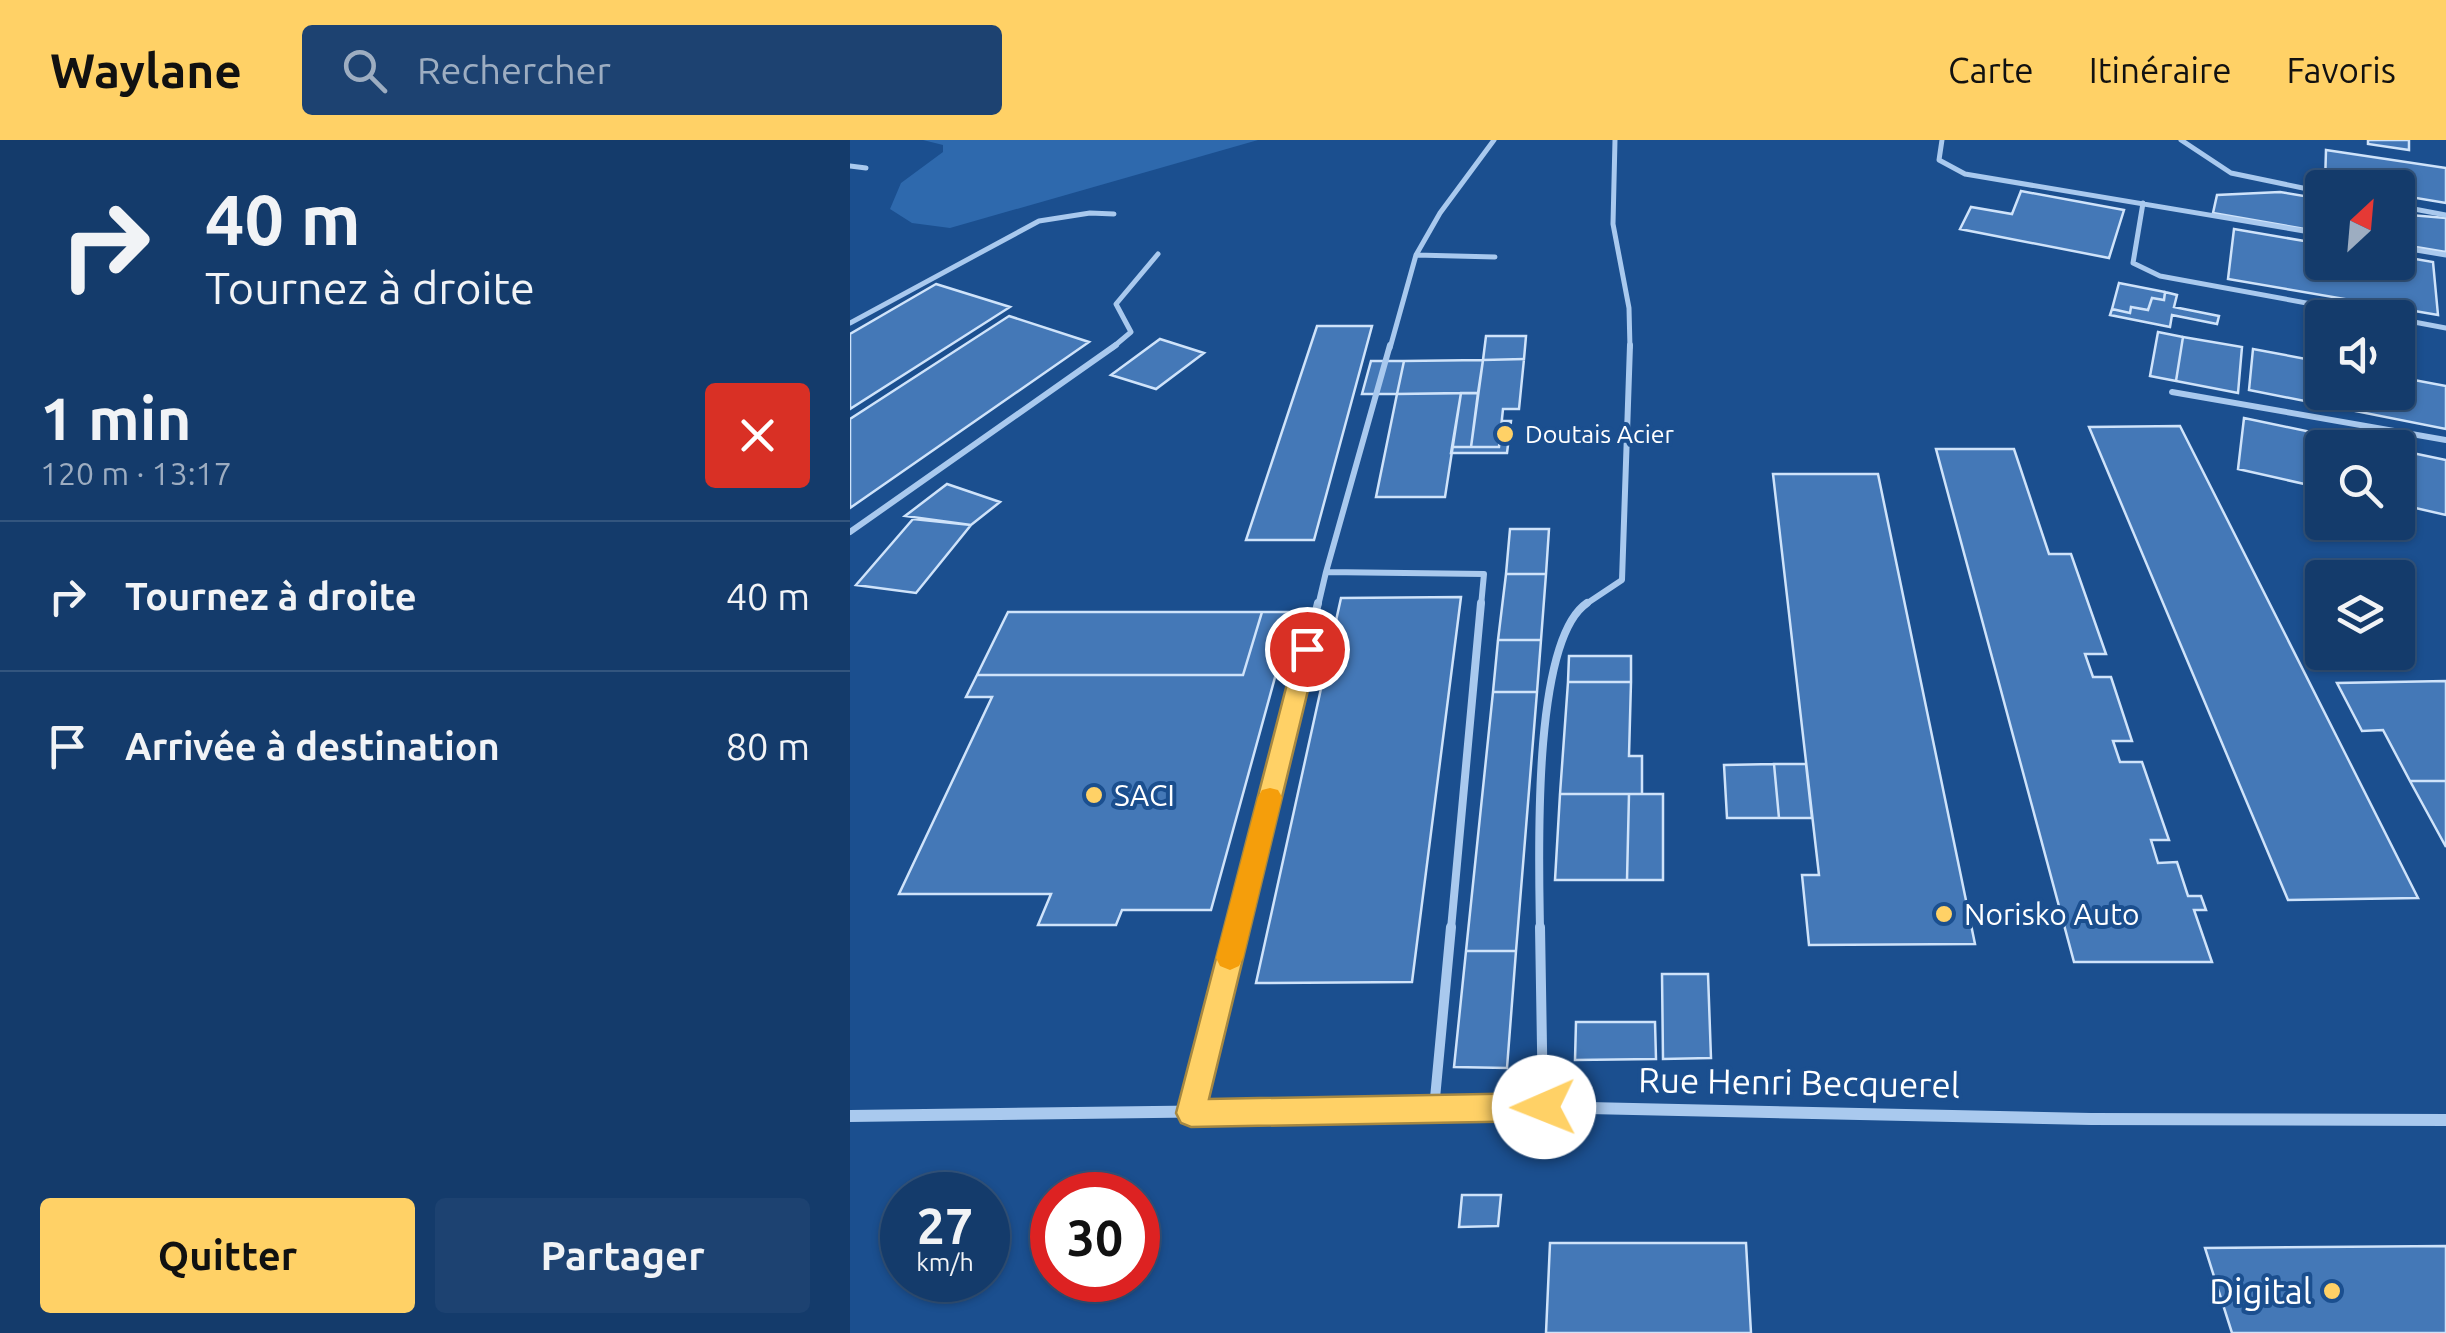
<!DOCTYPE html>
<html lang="fr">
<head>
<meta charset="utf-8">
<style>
  :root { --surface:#143b6b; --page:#1d4271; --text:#f1f3f6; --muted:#9dadc1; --line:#33557e; --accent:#ffd166 }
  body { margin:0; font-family:Ubuntu,sans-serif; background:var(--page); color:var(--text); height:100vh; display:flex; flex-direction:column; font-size:38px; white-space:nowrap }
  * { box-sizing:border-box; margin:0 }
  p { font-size:32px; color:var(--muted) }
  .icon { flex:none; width:55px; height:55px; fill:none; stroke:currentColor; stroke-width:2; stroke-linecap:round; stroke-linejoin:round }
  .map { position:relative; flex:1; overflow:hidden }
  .details { display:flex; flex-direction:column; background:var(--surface); width:850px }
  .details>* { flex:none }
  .banner { background:#143b6b; color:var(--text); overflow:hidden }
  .needle { width:65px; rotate:26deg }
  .fabs { position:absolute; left:1455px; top:30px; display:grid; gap:20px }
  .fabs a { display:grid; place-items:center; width:110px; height:110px; border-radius:10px; background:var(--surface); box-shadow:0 2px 8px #0004,0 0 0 2px var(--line); font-size:50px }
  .speed { position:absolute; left:30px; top:1032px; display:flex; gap:20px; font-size:50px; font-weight:700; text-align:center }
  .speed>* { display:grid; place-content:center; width:130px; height:130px; border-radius:50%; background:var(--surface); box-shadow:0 2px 8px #0004,0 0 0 2px var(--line); line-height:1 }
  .speed small { font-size:25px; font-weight:400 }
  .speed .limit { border:15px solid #d22; background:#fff; color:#111 }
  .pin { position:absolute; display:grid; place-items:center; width:85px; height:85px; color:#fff; margin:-42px; border:5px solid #fff; border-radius:50%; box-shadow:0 2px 10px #0007 }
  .me { position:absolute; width:110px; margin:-55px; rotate:269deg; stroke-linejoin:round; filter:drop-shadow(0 0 8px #0008) }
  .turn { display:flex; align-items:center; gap:35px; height:210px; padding:0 40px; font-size:45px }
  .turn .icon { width:130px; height:130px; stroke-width:2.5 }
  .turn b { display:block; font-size:70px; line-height:85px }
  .round { display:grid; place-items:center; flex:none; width:105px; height:105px; border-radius:10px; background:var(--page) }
  .summary { display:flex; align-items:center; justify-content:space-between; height:170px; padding:0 40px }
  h1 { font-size:60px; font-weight:600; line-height:75px }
  .primary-button { display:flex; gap:20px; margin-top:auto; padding:20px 40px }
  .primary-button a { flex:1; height:115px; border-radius:10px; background:var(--accent); color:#111; font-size:40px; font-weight:600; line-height:115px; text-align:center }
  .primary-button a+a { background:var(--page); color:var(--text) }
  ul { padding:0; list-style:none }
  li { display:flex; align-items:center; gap:30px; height:150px; padding:0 40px; border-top:2px solid var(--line) }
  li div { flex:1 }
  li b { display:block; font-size:38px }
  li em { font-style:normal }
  header { display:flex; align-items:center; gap:60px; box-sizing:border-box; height:140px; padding:0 50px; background:var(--accent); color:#111 }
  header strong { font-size:48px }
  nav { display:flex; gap:55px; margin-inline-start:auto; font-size:35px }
  .search { width:700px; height:90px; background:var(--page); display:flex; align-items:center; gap:25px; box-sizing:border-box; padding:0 35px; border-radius:10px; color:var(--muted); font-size:38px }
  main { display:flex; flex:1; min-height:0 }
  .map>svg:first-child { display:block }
  .green { fill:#2e69ad }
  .building { fill:#4478b7; stroke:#cfe3fa; stroke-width:2.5 }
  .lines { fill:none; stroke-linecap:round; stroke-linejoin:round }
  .lane-far3 { stroke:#a9c9ee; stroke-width:5 }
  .lane-far2 { stroke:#a9c9ee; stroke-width:6 }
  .lane-far1 { stroke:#a9c9ee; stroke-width:8 }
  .lane { stroke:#a9c9ee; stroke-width:10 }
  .street { stroke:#a9c9ee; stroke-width:12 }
  .route { fill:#ffd166; stroke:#a68842; stroke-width:2.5 }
  .slow { fill:#f59e0b }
  .poi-dot { fill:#ffd166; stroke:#1b4f8f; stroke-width:4 }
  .labels { text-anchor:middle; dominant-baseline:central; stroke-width:8; stroke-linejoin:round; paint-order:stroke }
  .far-poi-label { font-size:25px; fill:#fff; stroke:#1b4f8f; text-anchor:start }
  .poi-label { font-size:30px; fill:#fff; stroke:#1b4f8f; text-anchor:start }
  .near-street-label { font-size:35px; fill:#fff; stroke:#1b4f8f }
  .near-poi-label { font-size:35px; fill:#fff; stroke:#1b4f8f; text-anchor:end }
</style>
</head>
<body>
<header>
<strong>Waylane</strong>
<div class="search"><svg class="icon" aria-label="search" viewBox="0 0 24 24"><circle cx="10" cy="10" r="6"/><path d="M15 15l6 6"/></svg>Rechercher</div>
<nav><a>Carte</a><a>Itinéraire</a><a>Favoris</a></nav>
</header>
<main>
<section class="details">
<div class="banner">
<div class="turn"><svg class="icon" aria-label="right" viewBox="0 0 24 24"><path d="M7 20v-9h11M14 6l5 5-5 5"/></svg><div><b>40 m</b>Tournez à droite</div></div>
</div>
<div class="summary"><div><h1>1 min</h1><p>120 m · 13:17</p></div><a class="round" style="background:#d93025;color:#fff"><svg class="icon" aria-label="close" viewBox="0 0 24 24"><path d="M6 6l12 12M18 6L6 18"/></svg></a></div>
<ul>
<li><svg class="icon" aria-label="right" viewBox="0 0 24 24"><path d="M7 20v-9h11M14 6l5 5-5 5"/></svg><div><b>Tournez à droite</b></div><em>40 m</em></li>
<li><svg class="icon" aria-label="arrive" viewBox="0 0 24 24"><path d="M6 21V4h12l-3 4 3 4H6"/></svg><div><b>Arrivée à destination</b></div><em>80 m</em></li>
</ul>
<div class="primary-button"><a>Quitter</a><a>Partager</a></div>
</section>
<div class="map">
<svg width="1596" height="1193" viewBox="0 0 1596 1193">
  <rect width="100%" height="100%" fill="#1b4f8f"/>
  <path class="green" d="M 73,0 L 408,0 L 100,88 L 62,83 L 40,69 L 51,43 L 93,12 L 93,5 Z"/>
  <path class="building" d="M 1518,0 L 1559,0 L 1559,10 L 1518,4 Z
    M 1476,10 L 1596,28 L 1596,63 L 1548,55 L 1548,48 L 1475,44 Z
    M 1171,51 L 1274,70 L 1259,118 L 1110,89 L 1121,67 L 1162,74 Z
    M 1430,52 L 1472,59 L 1472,92 L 1363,73 L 1367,55 Z
    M 1548,74 L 1596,78 L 1596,112 L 1548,104 Z
    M 1384,89 L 1472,104 L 1472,122 L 1548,122 L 1548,116 L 1583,122 L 1588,175 L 1378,139 Z
    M 1269,143 L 1315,152 L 1314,160 L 1302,158 L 1298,170 L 1281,167 L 1280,173 L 1262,169 Z
    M 86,144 L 160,167 L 0,269 L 0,194 Z
    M 1315,152 L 1327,155 L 1324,167 L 1369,176 L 1367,184 L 1322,175 L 1320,187 L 1260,175 L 1262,169 L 1280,173 L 1281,167 L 1298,170 L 1302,158 L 1314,160 Z
    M 1468,170 L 1507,178 L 1472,178 L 1472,194 L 1467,193 Z
    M 159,176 L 239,202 L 0,368 L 0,279 Z
    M 467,186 L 522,186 L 464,400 L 396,400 Z
    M 1308,192 L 1333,197 L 1326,241 L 1300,236 Z
    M 636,196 L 676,196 L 674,219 L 633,220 Z
    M 1333,197 L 1392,207 L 1388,253 L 1326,241 Z
    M 310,199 L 354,213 L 306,249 L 261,235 Z
    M 1403,209 L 1472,222 L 1472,252 L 1548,252 L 1548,237 L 1596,246 L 1596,289 L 1399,250 Z
    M 674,219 L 669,269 L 653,269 L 649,307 L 621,307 L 633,220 Z
    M 633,220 L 628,253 L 547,254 L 554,221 Z
    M 521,221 L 554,221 L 547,254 L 512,254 Z
    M 611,253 L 628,253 L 621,307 L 602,307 Z
    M 611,253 L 595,357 L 526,357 L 547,254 Z
    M 1394,278 L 1537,308 L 1472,308 L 1472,348 L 1388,329 Z
    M 652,281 L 661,281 L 657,313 L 601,313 L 602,307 L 649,307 Z
    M 1330,286 L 1498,619 L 1568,758 L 1438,760 L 1239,287 Z
    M 1086,309 L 1164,309 L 1199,414 L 1221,414 L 1256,514 L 1235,514 L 1243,537 L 1261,537 L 1282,601 L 1263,601 L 1270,622 L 1292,622 L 1319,700 L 1301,700 L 1308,723 L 1327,722 L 1338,756 L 1351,756 L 1356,770 L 1344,770 L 1362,822 L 1224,822 Z
    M 1548,310 L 1596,320 L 1596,375 L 1548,364 Z
    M 923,334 L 1028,334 L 1125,804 L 959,805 L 952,735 L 969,735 Z
    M 97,344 L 150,362 L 121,385 L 55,376 Z
    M 63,379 L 121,385 L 66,453 L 6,445 Z
    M 660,389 L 699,389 L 696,434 L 656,434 Z
    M 656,434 L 696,434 L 691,500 L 648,500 Z
    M 611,457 L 562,842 L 406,843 L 491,458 Z
    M 158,472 L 412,472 L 393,535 L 127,535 Z
    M 412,472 L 443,472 L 361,770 L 272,770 L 266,785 L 188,785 L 201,754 L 49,754 L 142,557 L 116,557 L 127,535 L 393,535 Z
    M 648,500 L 691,500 L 687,552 L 643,552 Z
    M 719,516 L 781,516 L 781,542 L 718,542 Z
    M 1596,541 L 1596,641 L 1560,641 L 1533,590 L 1512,591 L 1487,543 Z
    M 718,542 L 781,542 L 779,616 L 792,616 L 792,654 L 710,654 Z
    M 643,552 L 687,552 L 666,811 L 616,811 Z
    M 924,624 L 956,624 L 962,678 L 929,678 Z
    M 924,624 L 929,678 L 877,678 L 874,625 Z
    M 1560,641 L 1596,641 L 1596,707 Z
    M 710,654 L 779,654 L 777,740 L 705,740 Z
    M 779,654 L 813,654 L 813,740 L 777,740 Z
    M 616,811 L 666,811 L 657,928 L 604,927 Z
    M 812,834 L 858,834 L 861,918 L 813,919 Z
    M 726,882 L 805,882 L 806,919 L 725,920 Z
    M 612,1055 L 651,1055 L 648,1086 L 609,1087 Z
    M 700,1103 L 896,1103 L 901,1193 L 696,1193 Z
    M 1596,1106 L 1596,1193 L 1382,1193 L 1355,1108 Z"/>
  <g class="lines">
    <path class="lane-far3" d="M 765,0 L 763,84 L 779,168 L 780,208
      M 1092,0 L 1089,20 L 1115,34 L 1472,94
      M 1331,0 L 1381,33 L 1472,52
      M 0,26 L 16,28
      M 1293,63 L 1283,123 L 1310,136 L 1538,178
      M 1548,66 L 1596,75
      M 1548,107 L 1596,115
      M 566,115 L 645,117
      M 1548,179 L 1596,188
      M 0,183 L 189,81 L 240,73 L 264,74
      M 262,208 L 281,192 L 266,164 L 308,114
      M 540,208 L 566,115 L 590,73 L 644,0"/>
    <path class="lane-far2" d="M 1322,252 L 1596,300
      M 0,392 L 266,205
      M 476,432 L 540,205
      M 468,466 L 476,432 L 634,434 L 631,466
      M 733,466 L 772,440 L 780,205"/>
    <path class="lane-far1" d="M 387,789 L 468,463
      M 601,789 L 631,463
      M 690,789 C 689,723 681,501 737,463"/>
    <path class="lane" d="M 690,787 L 693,967
      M 584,969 L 601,787
      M 341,973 L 387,787"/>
    <path class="street" d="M 0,976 L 693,967 L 1241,979 L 1596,980"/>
  </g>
  <path class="route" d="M 457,502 L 468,509 L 359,959 L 694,953 L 704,957 L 708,967 L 704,977 L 694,981 L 341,987 L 331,983 L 326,973 L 446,509 Z"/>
  <path class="slow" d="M 420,648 L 428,650 L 432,657 L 393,818 L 389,826 L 380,830 L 370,826 L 366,818 L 408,657 L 412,650 Z"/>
  <g class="poi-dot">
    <circle cx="655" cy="294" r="10"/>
    <circle cx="244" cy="655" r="10"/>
    <circle cx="1094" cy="774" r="10"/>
    <circle cx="1482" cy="1151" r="10"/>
  </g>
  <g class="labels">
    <g class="far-poi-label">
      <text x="675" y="294">Doutais Acier</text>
    </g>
    <g class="poi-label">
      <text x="264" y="655">SACI</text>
      <text x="1114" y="774">Norisko Auto</text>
    </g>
    <g class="near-street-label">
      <text transform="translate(949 942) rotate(1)">Rue Henri Becquerel</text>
    </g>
    <g class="near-poi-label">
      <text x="1462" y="1151">Digital</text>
    </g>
  </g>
</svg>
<div class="fabs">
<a><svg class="needle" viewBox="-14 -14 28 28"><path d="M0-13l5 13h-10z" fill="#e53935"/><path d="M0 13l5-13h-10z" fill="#9dadc1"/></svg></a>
<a><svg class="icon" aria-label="sound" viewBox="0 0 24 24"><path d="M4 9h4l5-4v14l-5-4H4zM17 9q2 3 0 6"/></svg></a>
<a><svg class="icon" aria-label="search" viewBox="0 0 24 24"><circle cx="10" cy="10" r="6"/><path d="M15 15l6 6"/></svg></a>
<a><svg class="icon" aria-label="layers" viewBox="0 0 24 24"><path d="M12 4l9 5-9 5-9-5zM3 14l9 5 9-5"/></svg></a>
</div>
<div class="speed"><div>27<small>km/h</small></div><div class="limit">30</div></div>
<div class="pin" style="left:457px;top:509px;background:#d93025"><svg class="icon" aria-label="arrive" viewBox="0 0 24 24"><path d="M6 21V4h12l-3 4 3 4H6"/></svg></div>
<svg class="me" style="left:694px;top:967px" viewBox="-20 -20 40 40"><circle r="19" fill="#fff"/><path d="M0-13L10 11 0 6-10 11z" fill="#ffd166"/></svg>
</div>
</main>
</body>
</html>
